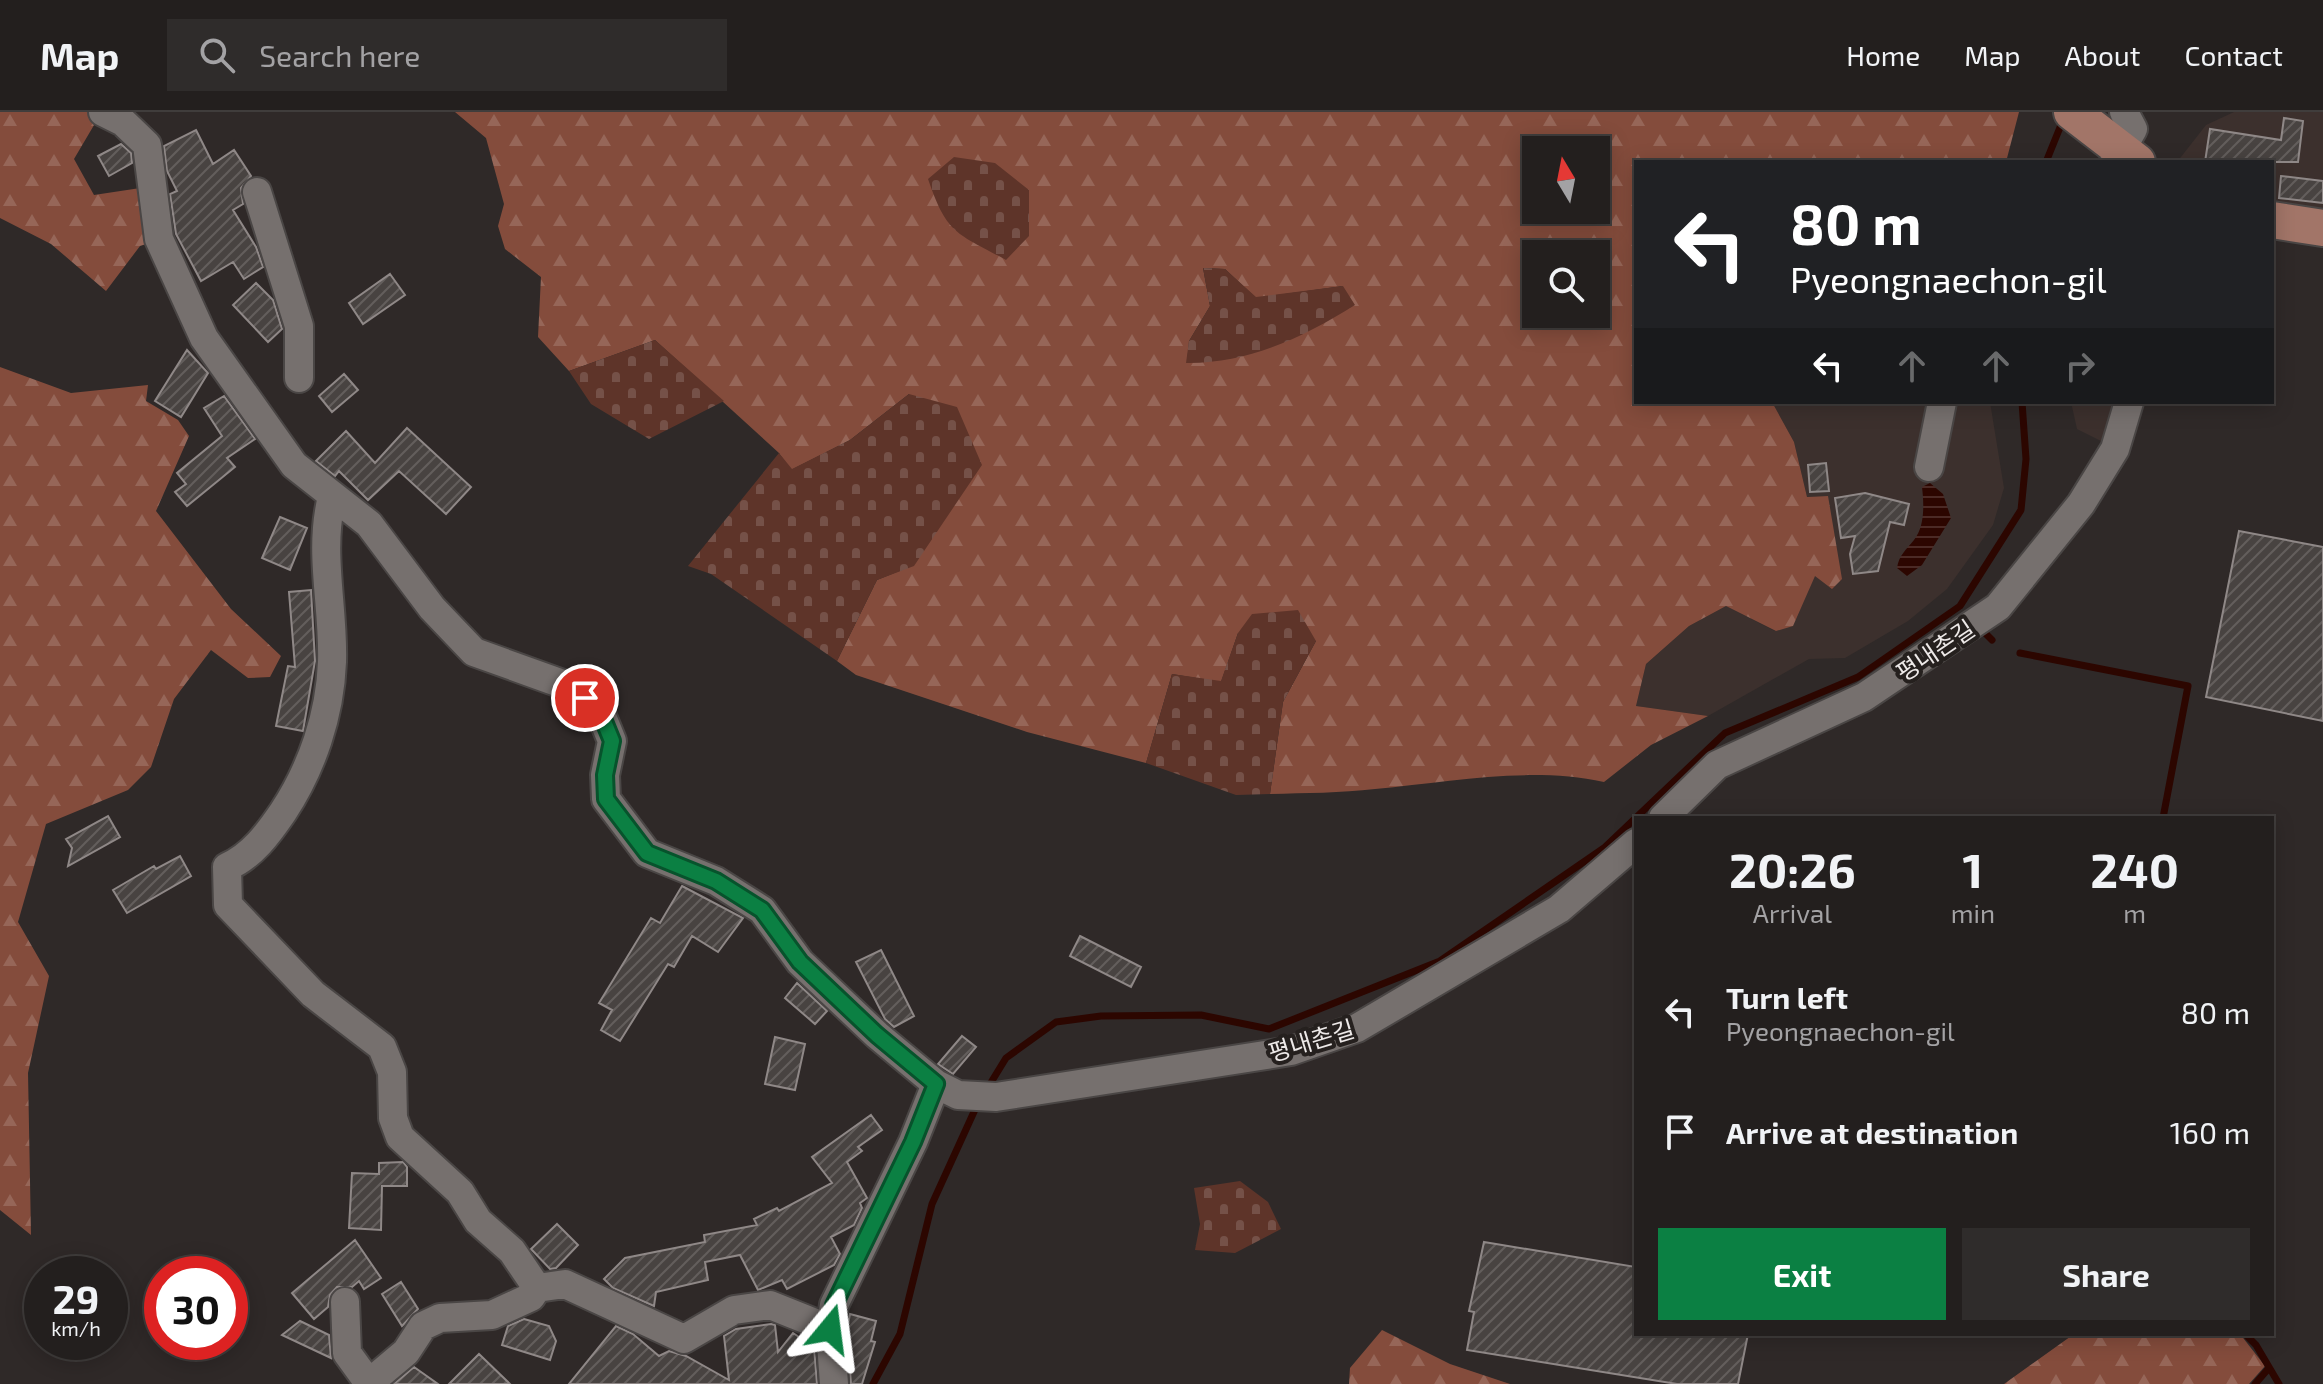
<!DOCTYPE html>
<html lang="en">
<head>
<meta charset="utf-8">
<style>
  :root { --surface:#231f1e; --page:#2f2c2b; --text:#f1f3f6; --muted:#a3a2a4; --line:#403d3c; --accent:#0b8043 }
  body { margin:0; font-family:"Exo 2","Noto Sans KR",sans-serif; background:var(--page); color:var(--text); height:100vh; display:flex; flex-direction:column; font-size:30px; white-space:nowrap }
  * { box-sizing:border-box; margin:0 }
  p { font-size:26px; color:var(--muted) }
  .icon { flex:none; width:44px; height:44px; fill:none; stroke:currentColor; stroke-width:2; stroke-linecap:round; stroke-linejoin:round }
  .map { position:relative; flex:1; overflow:hidden }
  .panel { position:absolute; left:1634px; top:704px; width:640px; height:520px; display:flex; flex-direction:column; background:var(--surface); border-radius:0px; box-shadow:0 4px 20px #0003,0 0 0 2px var(--line) }
  .panel>* { flex:none }
  .guide { position:absolute; left:1634px; top:48px; width:640px; height:244px; border-radius:0px; box-shadow:0 4px 20px #0003,0 0 0 2px var(--line); background:#202124; color:#fff; overflow:hidden }
  .needle { width:52px; rotate:350deg }
  .tools { position:absolute; left:1522px; top:24px; display:grid; gap:16px }
  .tools a { display:grid; place-items:center; width:88px; height:88px; border-radius:0px; background:var(--surface); box-shadow:0 4px 20px #0003,0 0 0 2px var(--line); font-size:40px }
  .speed { position:absolute; left:24px; top:1144px; display:flex; gap:16px; font-size:40px; font-weight:700; text-align:center }
  .speed>* { display:grid; place-content:center; width:104px; height:104px; border-radius:50%; background:var(--surface); box-shadow:0 4px 20px #0003,0 0 0 2px var(--line); line-height:1 }
  .speed small { font-size:20px; font-weight:400 }
  .speed .limit { border:12px solid #d22; background:#fff; color:#111 }
  .pin { position:absolute; display:grid; place-items:center; width:68px; height:68px; color:#fff; margin:-34px; border:4px solid #fff; border-radius:50%; box-shadow:0 2px 8px #0007 }
  .me { position:absolute; width:88px; margin:-44px; rotate:16deg; stroke-linejoin:round; filter:drop-shadow(0 0 6px #0008) }
  .turn { display:flex; align-items:center; gap:28px; height:168px; padding:0 24px; font-size:36px }
  .turn .icon { width:104px; height:104px; stroke-width:2.5 }
  .turn b { display:block; font-size:56px; line-height:68px }
  .lanes { display:flex; align-items:center; height:76px; padding:0 24px; background:#0003; justify-content:center; gap:40px; direction:ltr }
  .lanes .off { opacity:.35 }
  .eta { display:flex; justify-content:space-evenly; align-items:center; height:136px; text-align:center }
  .eta b { font-size:48px; font-weight:700; line-height:56px }
  .action { display:flex; gap:16px; margin-top:auto; padding:16px 24px }
  .action a { flex:1; height:92px; border-radius:0px; background:var(--accent); color:#fff; font-size:32px; font-weight:700; line-height:92px; text-align:center }
  .action a+a { background:var(--page); color:var(--text) }
  ul { padding:0; list-style:none }
  li { display:flex; align-items:center; gap:24px; height:120px; padding:0 24px }
  li div { flex:1 }
  li b { display:block; font-size:30px }
  li em { font-style:normal }
  header { display:flex; align-items:center; gap:48px; box-sizing:border-box; height:112px; padding:0 40px; background:var(--surface); border-bottom:2px solid var(--line) }
  header strong { font-size:38px }
  nav { display:flex; gap:44px; margin-inline-start:auto; font-size:28px }
  .search { width:560px; height:72px; background:var(--page); display:flex; align-items:center; gap:20px; box-sizing:border-box; padding:0 28px; border-radius:0px; color:var(--muted); font-size:30px }
  .map>svg:first-child { display:block }
  .built { fill:#3c302d }
  .forest { fill:url(#forest-firs); fill-rule:evenodd }
  .cemetery { fill:url(#cemetery-stones) }
  .water { fill:url(#water-rules) }
  .lines { fill:none; stroke-linecap:round; stroke-linejoin:round }
  .stream { stroke:#2c0600; stroke-width:7 }
  .building { fill:url(#building-hatch); stroke:#8f8887; stroke-width:2 }
  .minor-casing { stroke:#4a4645; stroke-width:32 }
  .major-casing { stroke:#4a4645; stroke-width:40 }
  .minor { stroke:#76706e; stroke-width:28 }
  .major { stroke:#a27568; stroke-width:36 }
  .route-casing { stroke:#07532c; stroke-width:20 }
  .route { stroke:#0b8043; stroke-width:14 }
  .labels { text-anchor:middle; dominant-baseline:central; stroke-width:8; stroke-linejoin:round; paint-order:stroke }
  .street-label { font-size:24px; fill:#ede9e8; stroke:#25201e }
</style>
</head>
<body>
<header>
<strong>Map</strong>
<div class="search"><svg class="icon" aria-label="search" viewBox="0 0 24 24"><circle cx="10" cy="10" r="6"/><path d="M15 15l6 6"/></svg>Search here</div>
<nav><a>Home</a><a>Map</a><a>About</a><a>Contact</a></nav>
</header>
<div class="map">
<svg width="2323" height="1272" viewBox="0 0 2323 1272">
  <defs>
    <pattern id="forest-firs" width="22" height="20" patternUnits="userSpaceOnUse" patternTransform="scale(2)"><rect width="22" height="20" fill="#844c3c"/><path d="M5 1l3.5 6h-7zM16 11l3.5 6h-7z" fill="#966658"/></pattern>
    <pattern id="cemetery-stones" width="16" height="16" patternUnits="userSpaceOnUse" patternTransform="scale(2)"><rect width="16" height="16" fill="#5e3429"/><path d="M2 7V4a2 2 0 0 1 4 0v3zM10 15v-3a2 2 0 0 1 4 0v3z" fill="#755148"/></pattern>
    <pattern id="water-rules" width="6" height="5" patternUnits="userSpaceOnUse" patternTransform="scale(2)"><rect width="6" height="5" fill="#2c0600"/><path d="M0 2.5h6" fill="none" stroke="#4b2a25"/></pattern>
    <pattern id="building-hatch" width="6" height="6" patternUnits="userSpaceOnUse" patternTransform="scale(2)"><rect width="6" height="6" fill="#484341"/><path d="M-1 1l2-2M0 6l6-6M5 7l2-2" fill="none" stroke="#635e5c"/></pattern>
  </defs>
  <rect width="100%" height="100%" fill="#2f2928"/>
  <path class="built" d="M 2234,0 L 2323,0 L 2323,99 L 2272,92 L 2272,50 L 2177,50 L 2206,13 Z
    M 1772,290 L 1990,290 L 2004,376 L 1993,413 L 1947,477 L 1908,509 L 1845,546 L 1809,547 L 1708,604 L 1636,594 L 1646,552 L 1689,514 L 1726,494 L 1775,519 L 1828,384 L 1807,385 L 1794,330 Z
    M 2071,290 L 2122,290 L 2109,333 L 2077,317 Z"/>
  <path class="forest" d="M 0,0 L 94,0 L 97,8 L 74,47 L 94,83 L 147,75 L 155,129 L 140,134 L 106,179 L 51,132 L 0,106 Z
    M 455,0 L 2019,0 L 2006,50 L 1636,50 L 1636,290 L 1772,290 L 1794,330 L 1807,385 L 1828,384 L 1842,467 L 1832,477 L 1815,464 L 1793,514 L 1776,519 L 1726,494 L 1689,514 L 1646,552 L 1636,594 L 1708,604 L 1651,633 L 1604,670 C 1530,654 1449,670 1375,677 C 1341,681 1305,681 1270,682 L 1283,590 L 1316,529 L 1238,521 L 1221,570 L 1172,562 L 1146,651 L 1027,620 L 856,563 L 837,549 L 877,468 L 914,453 L 909,282 L 850,328 L 791,358 L 779,341 L 655,228 L 569,259 L 538,225 L 541,165 L 505,137 L 498,114 L 504,92 L 486,26 ZM 1536,38 L 1596,38 L 1596,98 L 1536,98 ZM 1536,142 L 1596,142 L 1596,202 L 1536,202 ZM 1203,156 L 1225,157 L 1256,186 L 1343,174 L 1187,251 L 1189,229 L 1210,194 Z
    M 0,255 L 71,281 L 148,273 L 146,289 L 178,308 L 189,324 L 156,399 L 231,497 L 281,544 L 270,565 L 248,566 L 211,538 L 174,587 L 151,655 L 128,678 L 46,712 L 18,810 L 49,864 L 28,961 L 31,1123 L 0,1098 Z
    M 1382,1218 L 1450,1252 L 1510,1272 L 1349,1272 L 1350,1256 Z
    M 2074,1222 L 2240,1222 L 2265,1254 L 2249,1272 L 2004,1272 Z"/>
  <path class="cemetery" d="M 954,45 L 995,51 L 1029,78 L 1029,124 L 1006,148 C 957,121 947,123 928,67 Z
    M 1203,156 L 1225,157 L 1256,185 L 1343,174 L 1355,193 C 1304,225 1248,252 1186,251 L 1189,229 L 1210,194 Z
    M 655,228 L 724,289 L 649,327 L 591,292 L 569,259 Z
    M 909,282 L 957,295 L 982,353 L 914,454 L 877,468 L 837,549 L 711,462 L 688,454 L 779,341 L 792,357 L 850,328 Z
    M 1298,498 L 1316,529 L 1283,590 L 1270,682 L 1236,683 L 1146,651 L 1172,562 L 1221,569 L 1238,521 L 1252,502 Z
    M 1240,1069 L 1268,1090 L 1281,1117 L 1235,1141 L 1195,1138 L 1200,1112 L 1194,1076 Z"/>
  <path class="water" d="M 1930,371 L 1943,382 L 1951,406 L 1922,453 L 1907,464 L 1897,456 C 1899,443 1906,438 1914,428 C 1925,414 1924,392 1922,375 Z"/>
  <g class="lines">
    <path class="stream" d="M 2046,50 L 2063,8
      M 1979,515 L 1992,528
      M 2020,541 L 2188,574 L 2163,706
      M 987,977 L 1006,946 L 1056,910 L 1101,904 L 1201,903 L 1269,917 L 1440,849 L 1604,736 L 1725,621 L 1858,565 L 1960,494 L 2021,398 L 2026,347 L 2022,290
      M 2245,1222 L 2256,1233 L 2279,1272
      M 873,1272 L 900,1222 L 932,1092 L 978,991
      M 2255,1272 L 2269,1256"/>
  </g>
  <path class="building" d="M 2284,6 L 2303,9 L 2298,50 L 2205,50 L 2210,17 L 2281,28 Z
    M 196,18 L 213,52 L 234,38 L 251,64 L 241,76 L 243,92 L 233,98 L 256,135 L 263,155 L 244,167 L 233,150 L 201,169 L 176,122 L 170,82 L 177,79 L 167,59 L 164,34 Z
    M 121,32 L 131,41 L 132,51 L 109,64 L 98,44 Z
    M 2281,64 L 2323,69 L 2323,91 L 2279,86 Z
    M 390,162 L 405,183 L 363,212 L 349,191 Z
    M 256,171 L 273,188 L 282,217 L 268,230 L 233,193 Z
    M 187,238 L 208,261 L 181,305 L 155,289 Z
    M 344,262 L 358,278 L 332,300 L 319,284 Z
    M 224,284 L 255,327 L 227,346 L 235,355 L 187,394 L 175,380 L 186,372 L 177,361 L 222,324 L 204,296 Z
    M 407,316 L 471,375 L 446,402 L 399,359 L 368,388 L 339,359 L 335,364 L 316,349 L 346,319 L 375,351 Z
    M 1826,351 L 1829,379 L 1810,380 L 1808,353 Z
    M 1865,381 L 1909,392 L 1904,413 L 1890,410 L 1878,459 L 1853,462 L 1850,442 L 1855,424 L 1841,426 L 1835,386 Z
    M 280,405 L 307,416 L 290,458 L 262,446 Z
    M 2239,419 L 2323,435 L 2323,609 L 2206,585 Z
    M 311,478 L 315,549 L 303,619 L 276,614 L 288,554 L 295,555 L 289,480 Z
    M 108,704 L 120,725 L 68,754 L 72,736 L 66,727 Z
    M 180,744 L 191,764 L 127,801 L 113,778 L 154,754 L 156,757 Z
    M 682,774 L 743,806 L 718,840 L 692,824 L 674,855 L 668,852 L 620,929 L 601,918 L 612,898 L 599,891 L 651,806 L 660,811 Z
    M 1080,824 L 1141,855 L 1131,875 L 1070,844 Z
    M 881,838 L 914,904 L 894,915 L 885,907 L 856,850 Z
    M 797,871 L 827,899 L 815,912 L 785,886 Z
    M 962,924 L 976,935 L 953,962 L 938,952 Z
    M 775,925 L 805,932 L 795,978 L 765,972 Z
    M 871,1003 L 882,1018 L 858,1035 L 862,1039 L 847,1050 L 867,1086 L 860,1091 L 862,1096 L 854,1113 L 831,1125 L 840,1142 L 834,1153 L 787,1177 L 782,1168 L 758,1178 L 740,1143 L 705,1150 L 708,1168 L 656,1180 L 654,1194 L 613,1176 L 604,1167 L 625,1146 L 705,1130 L 704,1123 L 757,1113 L 754,1107 L 777,1096 L 779,1099 L 832,1071 L 812,1045 Z
    M 403,1050 L 407,1055 L 407,1074 L 382,1074 L 381,1118 L 349,1116 L 352,1061 L 379,1062 L 379,1051 Z
    M 557,1112 L 578,1133 L 556,1156 L 550,1157 L 531,1137 Z
    M 355,1128 L 381,1166 L 364,1177 L 359,1169 L 352,1175 L 337,1175 L 330,1183 L 328,1195 L 314,1207 L 292,1181 Z
    M 1484,1130 L 1636,1155 L 1636,1222 L 1748,1222 L 1738,1272 L 1677,1272 L 1467,1238 L 1474,1200 L 1469,1199 Z
    M 401,1170 L 418,1197 L 402,1214 L 382,1182 Z
    M 850,1202 L 876,1209 L 871,1229 L 875,1230 L 862,1272 L 851,1272 L 847,1218 Z
    M 524,1207 L 549,1214 L 556,1229 L 550,1248 L 502,1233 L 508,1214 Z
    M 300,1209 L 329,1223 L 331,1246 L 282,1223 Z
    M 771,1212 L 775,1213 L 778,1240 L 793,1221 L 814,1235 L 817,1272 L 569,1272 L 616,1214 L 633,1222 L 659,1244 L 669,1239 L 686,1244 L 729,1268 L 724,1224 L 736,1217 Z
    M 479,1242 L 510,1272 L 449,1272 Z
    M 414,1255 L 438,1272 L 394,1272 Z"/>
  <g class="lines">
    <defs>
      <path id="minor" d="M 103,0 L 123,10 L 147,33 L 159,127 L 204,226 L 294,353 L 369,412 L 432,496 L 474,540 L 571,575 L 599,597 L 612,629 L 605,663 L 606,687 L 647,741 L 716,769 L 762,798 L 800,850 L 877,923 L 936,972 L 958,983 L 996,985 L 1291,939 L 1357,916 L 1559,797 L 1636,731
        M 2114,50 L 2133,17 L 2124,0
        M 257,80 L 299,214 L 299,266
        M 1929,355 L 1942,290
        M 332,385 C 318,440 334,495 332,550 C 330,603 312,656 283,700 C 268,722 252,744 227,755 L 228,793 L 313,882 L 382,935 L 392,960 L 393,1006 L 400,1025 L 460,1080 L 478,1109 L 512,1139 L 537,1176
        M 1663,706 L 1717,653 L 1864,585 L 1998,495 L 2081,392 L 2115,337 L 2129,290
        M 345,1190 L 347,1241 L 368,1270
        M 368,1272 L 406,1240 L 423,1214 L 440,1206 L 492,1203 L 531,1185 L 537,1176 L 565,1172 L 684,1227 L 734,1198 L 770,1193 L 830,1217
        M 834,1272 L 830,1217 L 834,1193 L 913,1030 L 936,972"/>
      <path id="major" d="M 2072,0 L 2137,50
        M 2272,108 L 2323,116"/>
    </defs>
    <use href="#minor" class="minor-casing"/>
    <use href="#major" class="major-casing"/>
    <use href="#minor" class="minor"/>
    <use href="#major" class="major"/>
  </g>
  <g class="lines">
    <defs>
      <path id="route" d="M 585,586 L 599,597 L 612,629 L 605,663 L 606,687 L 647,741 L 716,769 L 762,798 L 800,850 L 877,923 L 936,972 L 913,1030 L 834,1193 L 830,1217"/>
    </defs>
    <use href="#route" class="route-casing"/>
    <use href="#route" class="route"/>
  </g>
  <g class="labels">
    <g class="street-label">
      <text transform="translate(1935 538) rotate(-34)">평내촌길</text>
      <text transform="translate(1311 928) rotate(-17)">평내촌길</text>
    </g>
  </g>
</svg>
<div class="tools">
<a><svg class="needle" viewBox="-14 -14 28 28"><path d="M0-13l5 13h-10z" fill="#e53935"/><path d="M0 13l5-13h-10z" fill="#a3a2a4"/></svg></a>
<a><svg class="icon" aria-label="search" viewBox="0 0 24 24"><circle cx="10" cy="10" r="6"/><path d="M15 15l6 6"/></svg></a>
</div>
<div class="speed"><div>29<small>km/h</small></div><div class="limit">30</div></div>
<div class="pin" style="left:585px;top:586px;background:#d93025"><svg class="icon" aria-label="arrive" viewBox="0 0 24 24"><path d="M6 21V4h12l-3 4 3 4H6"/></svg></div>
<svg class="me" style="left:830px;top:1217px" viewBox="-20 -20 40 40"><path d="M0-17L14 15 0 8-14 15z" fill="#0b8043" stroke="#fff" stroke-width="4"/></svg>
<div class="guide">
<div class="turn"><svg class="icon" aria-label="left" viewBox="0 0 24 24"><path d="M17 20v-9H6M10 6l-5 5 5 5"/></svg><div><b>80 m</b>Pyeongnaechon-gil</div></div>
<div class="lanes"><svg class="icon" aria-label="left" viewBox="0 0 24 24"><path d="M17 20v-9H6M10 6l-5 5 5 5"/></svg><svg class="icon off" aria-label="ahead" viewBox="0 0 24 24"><path d="M12 20V5M6 11l6-6 6 6"/></svg><svg class="icon off" aria-label="ahead" viewBox="0 0 24 24"><path d="M12 20V5M6 11l6-6 6 6"/></svg><svg class="icon off" aria-label="right" viewBox="0 0 24 24"><path d="M7 20v-9h11M14 6l5 5-5 5"/></svg></div>
</div>
<section class="panel">
<div class="eta">
<div><b>20:26</b><p>Arrival</p></div>
<div><b>1</b><p>min</p></div>
<div><b>240</b><p>m</p></div>
</div>
<ul>
<li><svg class="icon" aria-label="left" viewBox="0 0 24 24"><path d="M17 20v-9H6M10 6l-5 5 5 5"/></svg><div><b>Turn left</b><p>Pyeongnaechon-gil</p></div><em>80 m</em></li>
<li><svg class="icon" aria-label="arrive" viewBox="0 0 24 24"><path d="M6 21V4h12l-3 4 3 4H6"/></svg><div><b>Arrive at destination</b></div><em>160 m</em></li>
</ul>
<div class="action"><a>Exit</a><a>Share</a></div>
</section>
</div>
</body>
</html>
